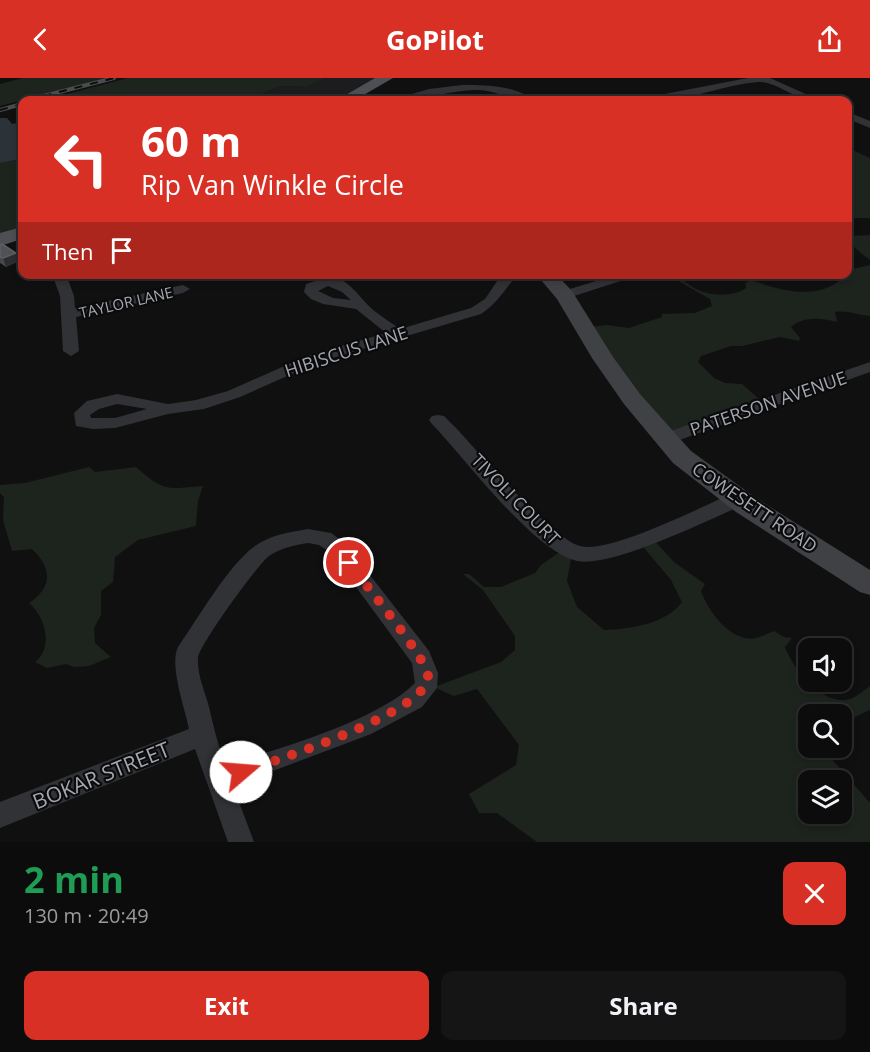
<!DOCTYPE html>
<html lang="en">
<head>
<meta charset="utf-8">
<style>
  :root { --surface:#0c0c0d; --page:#151516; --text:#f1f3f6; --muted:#9a9b9d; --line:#2c2c2e; --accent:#d93025 }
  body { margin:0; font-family:"Open Sans",sans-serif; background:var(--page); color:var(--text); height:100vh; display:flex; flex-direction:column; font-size:22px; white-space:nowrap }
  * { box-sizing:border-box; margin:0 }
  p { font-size:20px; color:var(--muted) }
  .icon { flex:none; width:33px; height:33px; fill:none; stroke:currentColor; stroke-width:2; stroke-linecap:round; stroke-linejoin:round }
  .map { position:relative; height:764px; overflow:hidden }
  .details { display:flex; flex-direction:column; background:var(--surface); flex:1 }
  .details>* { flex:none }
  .hud { position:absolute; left:18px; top:18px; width:834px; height:183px; border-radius:12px; box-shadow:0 3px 9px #0003,0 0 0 2px var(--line); background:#d93025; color:#fff; overflow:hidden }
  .tools { position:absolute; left:798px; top:560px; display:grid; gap:12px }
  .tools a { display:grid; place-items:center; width:54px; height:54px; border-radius:12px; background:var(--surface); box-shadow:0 3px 9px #0003,0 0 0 2px var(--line); font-size:30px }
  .pin { position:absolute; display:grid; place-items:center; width:51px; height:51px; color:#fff; margin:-26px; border:3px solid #fff; border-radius:50%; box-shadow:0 2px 6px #0007 }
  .me { position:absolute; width:66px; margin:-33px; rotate:72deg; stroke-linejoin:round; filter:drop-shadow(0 0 4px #0008) }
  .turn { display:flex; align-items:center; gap:21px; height:126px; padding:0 24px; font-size:27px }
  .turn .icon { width:78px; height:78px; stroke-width:2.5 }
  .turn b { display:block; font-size:42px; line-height:51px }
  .then { display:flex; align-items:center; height:57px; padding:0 24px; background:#0003; gap:12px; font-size:22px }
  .round { display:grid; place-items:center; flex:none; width:63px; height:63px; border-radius:12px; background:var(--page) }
  .summary { display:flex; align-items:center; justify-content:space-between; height:102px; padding:0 24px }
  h1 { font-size:36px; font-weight:700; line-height:45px; color:#1e9e55 }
  .cta { display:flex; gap:12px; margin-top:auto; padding:12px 24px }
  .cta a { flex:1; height:69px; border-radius:12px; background:var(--accent); color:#fff; font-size:24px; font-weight:700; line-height:69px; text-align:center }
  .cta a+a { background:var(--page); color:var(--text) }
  header { display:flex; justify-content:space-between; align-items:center; height:78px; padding:0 24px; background:var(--accent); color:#fff; font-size:27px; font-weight:700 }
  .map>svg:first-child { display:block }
  .built { fill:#1c1c1e }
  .green { fill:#1d231d; fill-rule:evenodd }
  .water { fill:#2b3238 }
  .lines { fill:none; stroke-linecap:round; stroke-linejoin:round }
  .street { fill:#313236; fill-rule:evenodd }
  .secondary { fill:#404145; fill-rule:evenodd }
  .primary { fill:#4e4f54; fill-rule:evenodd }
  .rail-casing { stroke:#4b4c50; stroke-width:4 }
  .rail { stroke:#0b0b0c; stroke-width:2; stroke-dasharray:8; stroke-linecap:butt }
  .wall { fill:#46474c }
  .shaded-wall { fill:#2c2d30 }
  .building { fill:#505256; stroke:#5d5f64; stroke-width:1.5 }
  .route { stroke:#d93025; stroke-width:10; stroke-dasharray:0 18 }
  .labels { text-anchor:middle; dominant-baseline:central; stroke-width:4.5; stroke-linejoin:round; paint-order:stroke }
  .far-street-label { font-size:15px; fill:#a3a7b0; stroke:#0b0b0c }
  .street-label { font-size:18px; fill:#a3a7b0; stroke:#0b0b0c }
  .near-street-label { font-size:21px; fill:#a3a7b0; stroke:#0b0b0c }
</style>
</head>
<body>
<header><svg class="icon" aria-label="back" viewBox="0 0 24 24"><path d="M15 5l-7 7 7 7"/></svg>GoPilot<svg class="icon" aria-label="share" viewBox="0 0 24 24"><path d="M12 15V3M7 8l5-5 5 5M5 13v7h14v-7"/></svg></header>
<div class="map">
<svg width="870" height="764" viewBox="0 0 870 764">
  <rect width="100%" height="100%" fill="#101011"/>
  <path class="built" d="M 325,0 L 386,0 L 345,22 L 262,22 L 257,19 L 279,8 L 307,9 Z"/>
  <path class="green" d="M 23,0 L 108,0 L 0,28 L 0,6 Z
    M 128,0 L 325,0 L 307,9 L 279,8 L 257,19 L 262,22 L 44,22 Z
    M 848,70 L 870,80 L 870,140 L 848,140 L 850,131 L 848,127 Z
    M 15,82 L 22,85 L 22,154 L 0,161 L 0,85 Z
    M 870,157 L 870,182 C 861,175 851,169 848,158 Z
    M 870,187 L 870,238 C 858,237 847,232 835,234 L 837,244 C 822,240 804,238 791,249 L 800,260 L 799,263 L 780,259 L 742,268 L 731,268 L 701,278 L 698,284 L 714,300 L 725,305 L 742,306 L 765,326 L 666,361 L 588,249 L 607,247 L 629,250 L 662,239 L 662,236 L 695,235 L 712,228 L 710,221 L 668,197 C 680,197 687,207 698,212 C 712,218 734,219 746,210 L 745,205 L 751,202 C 780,212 811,222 838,204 L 839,197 L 848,196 L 848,192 Z
    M 89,389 L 95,394 L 136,389 C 164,414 167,411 203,408 L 198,423 L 196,448 L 138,462 L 115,479 L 113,504 L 101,513 L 101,537 L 94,550 L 95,565 L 111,579 L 89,588 L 74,589 L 66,586 L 47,590 L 35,584 C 54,570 45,538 29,525 C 53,509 52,490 32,471 L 12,473 L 3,442 L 4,419 L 0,415 L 0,407 L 25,405 Z
    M 652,460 L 674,484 L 705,506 L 701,513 C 708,533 731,565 756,560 C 762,559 768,555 774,553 L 784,559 L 792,560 L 785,569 C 793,591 823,629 850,621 C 857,619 864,612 870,608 L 870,632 L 842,645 L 842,636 L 808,636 L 808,669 L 826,669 L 830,679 L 870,725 L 870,764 L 537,764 L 497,735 L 479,735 L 469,716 L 516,687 L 519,667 L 477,611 L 454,618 L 434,609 L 501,584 L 515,572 L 515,558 L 483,512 L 463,496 L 469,496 L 484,509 L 501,509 L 535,495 L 541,487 L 564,471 L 572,475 L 567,503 L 577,529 L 604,552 C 630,551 666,546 682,524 L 671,502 L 639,464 ZM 808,702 L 842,702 L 842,735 L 808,735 Z"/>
  <path class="water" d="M 0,40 L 7,40 L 12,46 L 18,45 L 22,41 L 22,85 L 15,82 L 0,85 Z"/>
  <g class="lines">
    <path class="street" d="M 748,0 L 770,0 L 819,22 C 797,25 776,2 758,4 C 721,7 682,26 644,22 L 649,19 Z
      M 462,7 C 485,7 515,7 533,22 C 515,24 497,13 479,12 C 449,11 420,25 391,22 L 429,11 Z
      M 848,34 L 870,43 L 870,50 L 848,41 Z
      M 52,196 L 66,196 L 74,218 L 75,230 L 183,207 L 190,211 L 183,215 L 76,239 L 79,273 L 71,278 L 63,273 L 60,218 Z
      M 502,196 L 518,196 C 505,211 497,226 481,236 L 319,284 L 240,319 L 204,331 L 168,336 L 115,350 L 93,351 L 76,348 L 74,335 L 87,323 L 117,316 L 168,326 L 196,322 L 228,313 L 307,278 L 386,255 L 356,231 L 323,226 L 311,221 L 304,214 L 306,206 C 340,195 344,200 366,225 C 375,235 389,243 400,251 L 471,230 L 485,221 ZM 328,208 L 342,214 L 351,222 L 333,220 L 318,213 ZM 117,326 L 147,331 L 115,340 L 91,340 L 90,337 L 99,331 Z
      M 619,196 L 642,196 L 565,221 L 558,217 L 560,214 Z
      M 870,284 L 870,294 L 671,365 L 659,365 L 656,361 L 659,357 Z
      M 438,337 L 444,338 L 457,351 C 481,377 551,460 580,468 C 609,476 701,429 731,416 L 738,414 L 745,416 L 747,421 L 745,426 C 710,441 612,490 577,483 C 533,473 465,380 432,346 L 429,342 L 432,338 Z
      M 308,451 L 331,455 L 345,465 L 429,573 L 438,595 L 437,610 L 422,629 L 371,656 L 233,708 L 254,764 L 228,764 L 195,671 L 0,750 L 0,724 L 189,651 C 185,630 169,588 178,569 C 197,542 229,486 255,468 C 270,457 290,454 308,451 ZM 308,465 L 319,467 L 331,475 L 412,585 L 415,605 C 377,643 278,671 226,687 C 218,668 214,650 209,629 C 205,613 197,598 198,580 C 198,569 257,487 269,478 C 280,470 295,467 308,465 Z"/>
    <path class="secondary" d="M 536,196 L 556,196 L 572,213 L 613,279 L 640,316 L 691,373 L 756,420 L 870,492 L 870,517 L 860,514 L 736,434 L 673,385 L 624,326 L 592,280 L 557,221 Z"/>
    <path class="primary" d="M 375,0 L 393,0 L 355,22 L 337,22 Z
      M 22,149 L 22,161 L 0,168 L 0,155 Z"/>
    <defs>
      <path id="rail" d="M 28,22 L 114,0
        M 0,32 L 22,26"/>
    </defs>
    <use href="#rail" class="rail-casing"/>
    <use href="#rail" class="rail"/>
  </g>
  <path class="wall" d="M 0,167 L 19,183 L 6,189 L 0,185 Z"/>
  <path class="shaded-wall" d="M 16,175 L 19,183 L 6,189 L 3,180 Z"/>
  <path class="building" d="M 2,166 L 16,175 L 3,180 L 0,179 L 0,167 Z"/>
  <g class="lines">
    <path class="route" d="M 241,694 C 272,684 431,633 428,598 C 426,579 364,505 349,485"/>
  </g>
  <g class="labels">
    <g class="far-street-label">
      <text transform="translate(126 224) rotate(-13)">TAYLOR LANE</text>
    </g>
    <g class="street-label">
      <text transform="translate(346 273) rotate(-18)">HIBISCUS LANE</text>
      <text transform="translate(768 325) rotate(-19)">PATERSON AVENUE</text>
      <text transform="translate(516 421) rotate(46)">TIVOLI COURT</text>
      <text transform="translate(755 429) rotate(34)">COWESETT ROAD</text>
    </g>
    <g class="near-street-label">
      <text transform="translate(101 697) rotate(-22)">BOKAR STREET</text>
    </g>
  </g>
</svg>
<div class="tools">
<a><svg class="icon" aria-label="sound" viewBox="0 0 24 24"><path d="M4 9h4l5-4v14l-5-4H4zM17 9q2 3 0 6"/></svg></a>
<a><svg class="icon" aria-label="search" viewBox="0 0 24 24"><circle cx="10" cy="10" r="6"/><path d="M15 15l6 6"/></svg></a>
<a><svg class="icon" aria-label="layers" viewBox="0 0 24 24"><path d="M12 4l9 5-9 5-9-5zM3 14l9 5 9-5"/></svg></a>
</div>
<div class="pin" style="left:349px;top:485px;background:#d93025"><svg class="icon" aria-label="arrive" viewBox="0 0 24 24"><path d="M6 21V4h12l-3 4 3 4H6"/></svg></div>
<svg class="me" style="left:241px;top:694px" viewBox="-20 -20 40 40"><circle r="19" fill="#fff"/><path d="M0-13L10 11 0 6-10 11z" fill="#d93025"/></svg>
<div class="hud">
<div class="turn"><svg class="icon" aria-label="left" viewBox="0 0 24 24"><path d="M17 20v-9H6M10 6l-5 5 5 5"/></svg><div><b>60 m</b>Rip Van Winkle Circle</div></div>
<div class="then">Then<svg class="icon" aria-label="arrive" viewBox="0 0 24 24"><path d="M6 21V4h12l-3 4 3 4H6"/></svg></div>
</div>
</div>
<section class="details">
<div class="summary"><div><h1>2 min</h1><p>130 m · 20:49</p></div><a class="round" style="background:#d93025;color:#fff"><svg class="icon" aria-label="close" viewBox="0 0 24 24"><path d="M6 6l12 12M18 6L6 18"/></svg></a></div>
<div class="cta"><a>Exit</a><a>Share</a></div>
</section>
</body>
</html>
